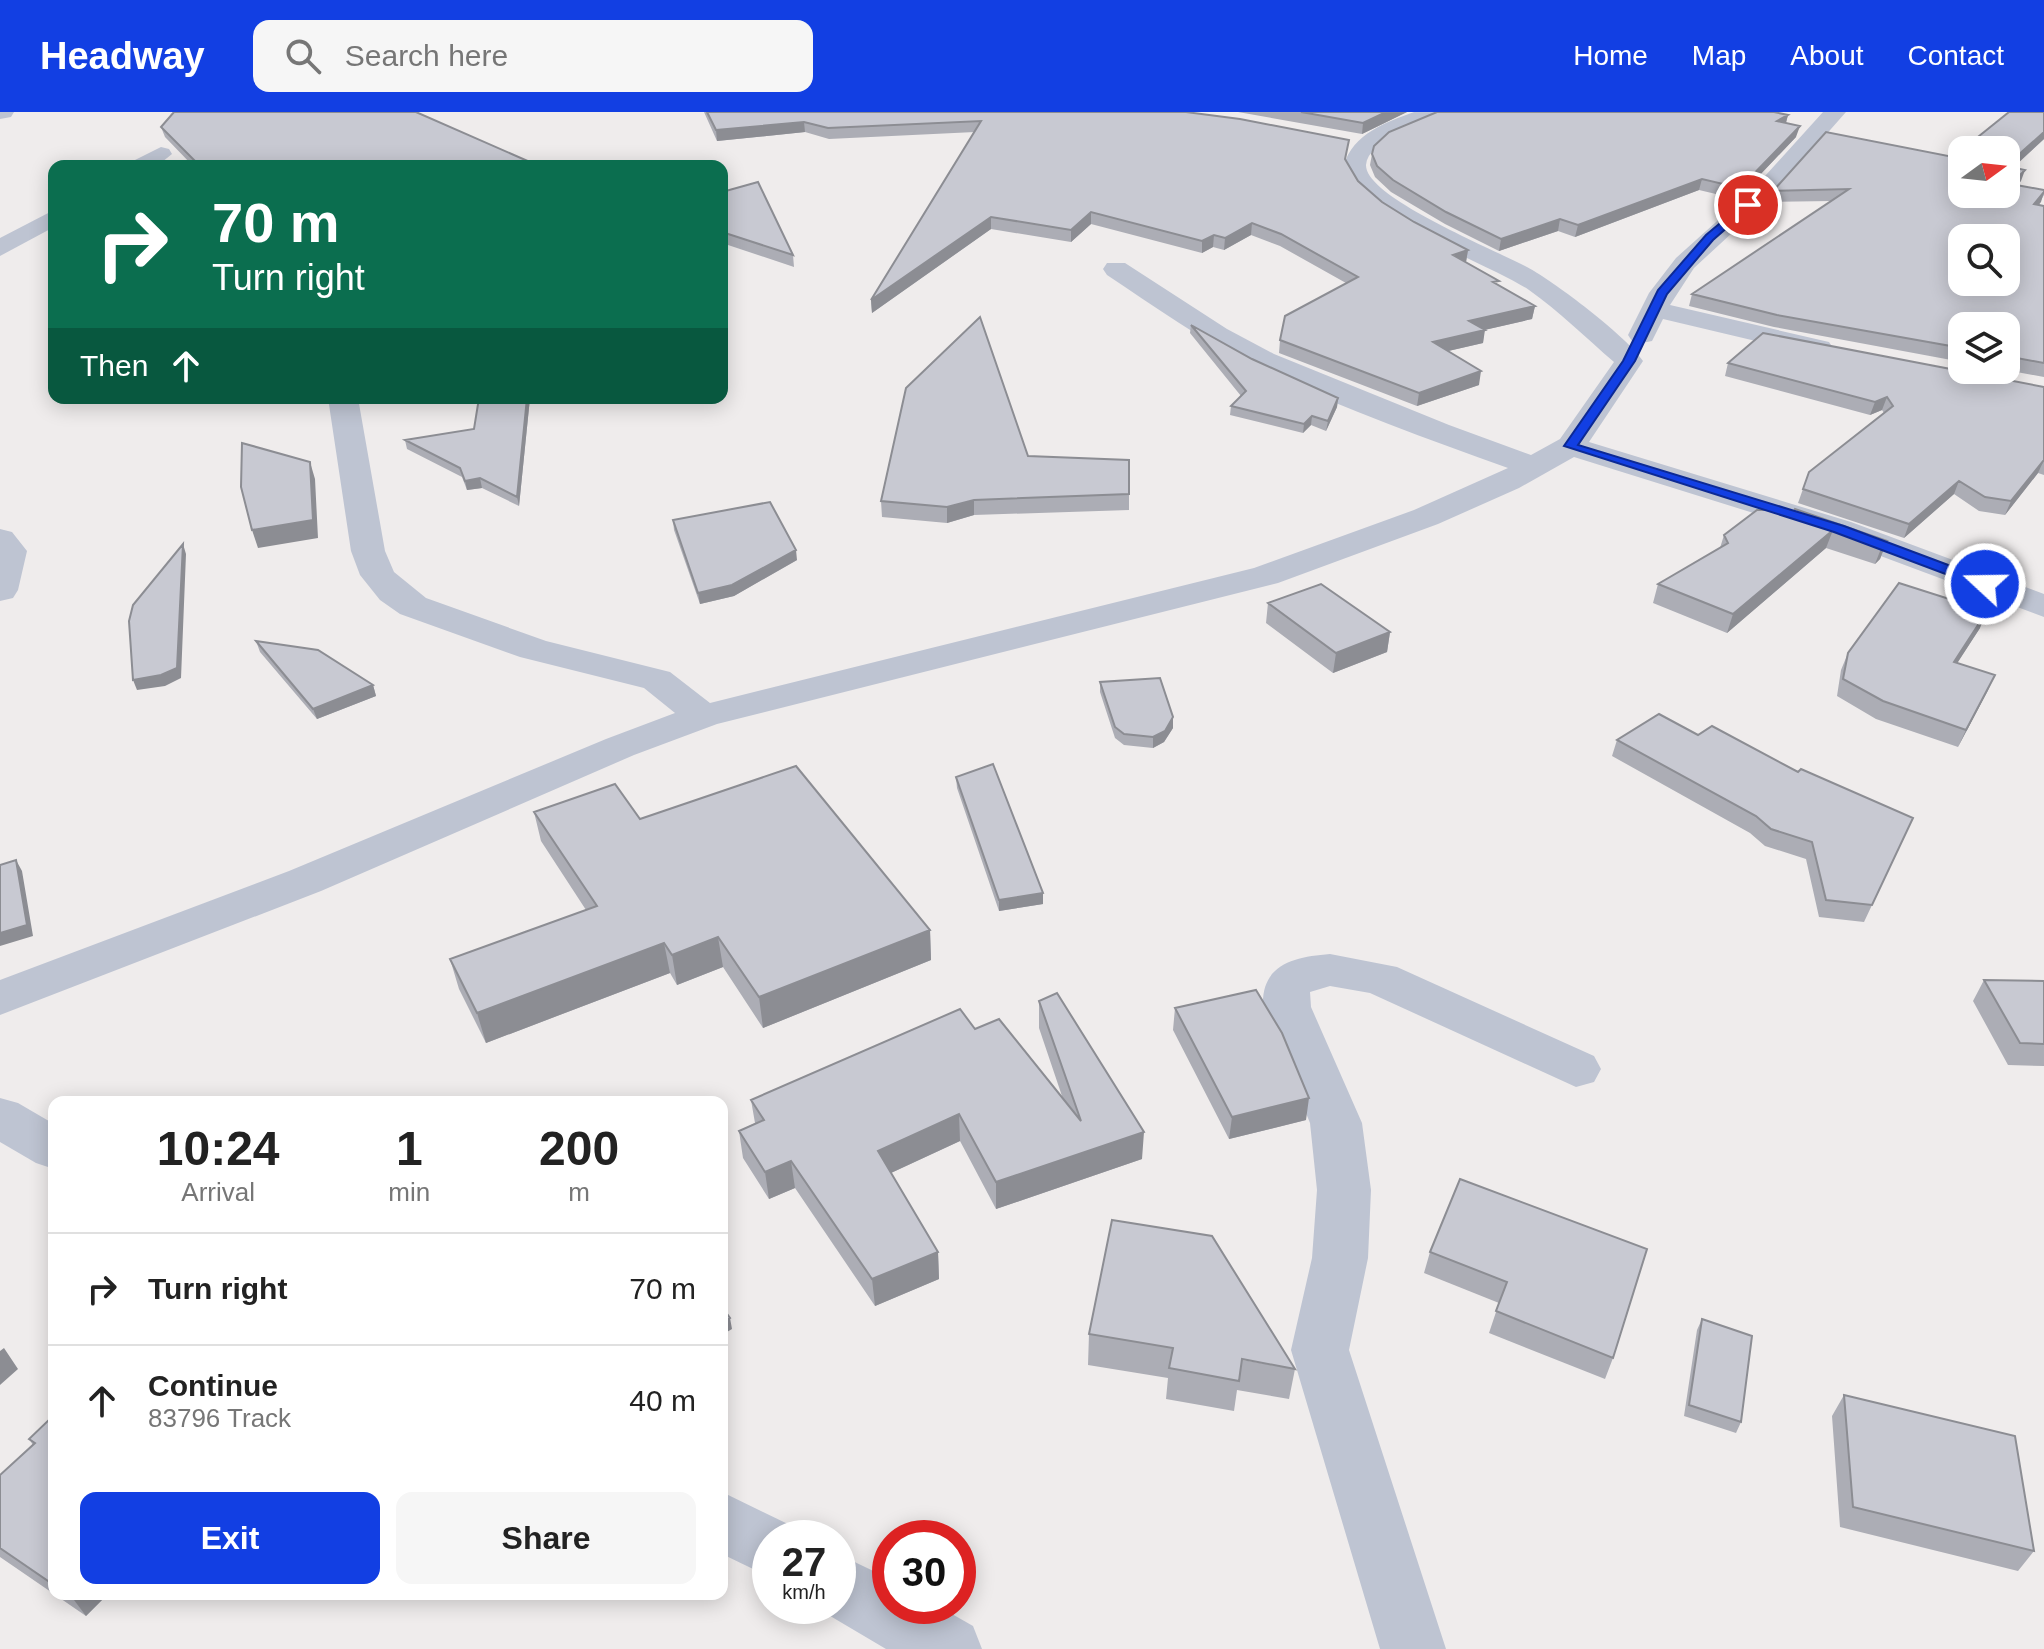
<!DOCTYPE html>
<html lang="en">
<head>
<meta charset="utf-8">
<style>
  :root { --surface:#fff; --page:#f6f6f6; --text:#222; --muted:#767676; --line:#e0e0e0; --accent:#123fe3 }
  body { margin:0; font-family:Arial,sans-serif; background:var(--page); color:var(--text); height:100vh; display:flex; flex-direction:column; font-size:30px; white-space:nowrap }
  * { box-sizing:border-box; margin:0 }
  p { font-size:26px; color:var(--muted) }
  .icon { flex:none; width:44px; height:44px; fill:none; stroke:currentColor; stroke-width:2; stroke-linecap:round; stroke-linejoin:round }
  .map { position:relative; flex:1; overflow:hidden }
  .sheet { position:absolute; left:48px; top:984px; width:680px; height:504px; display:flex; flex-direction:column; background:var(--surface); border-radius:16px; box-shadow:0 4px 20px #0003 }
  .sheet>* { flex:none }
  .hud { position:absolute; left:48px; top:48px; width:680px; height:244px; border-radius:16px; box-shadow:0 4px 20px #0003; background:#0b6e4f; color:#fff; overflow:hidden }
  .needle { width:52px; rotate:75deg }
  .fabs { position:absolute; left:1948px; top:24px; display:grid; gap:16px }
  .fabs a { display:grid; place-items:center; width:72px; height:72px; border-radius:16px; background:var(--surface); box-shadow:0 4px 20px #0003; font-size:40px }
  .speed { position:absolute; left:752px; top:1408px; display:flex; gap:16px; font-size:40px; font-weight:700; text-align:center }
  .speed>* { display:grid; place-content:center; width:104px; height:104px; border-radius:50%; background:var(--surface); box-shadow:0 4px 20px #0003; line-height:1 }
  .speed small { font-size:20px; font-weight:400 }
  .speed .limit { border:12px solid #d22; background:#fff; color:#111 }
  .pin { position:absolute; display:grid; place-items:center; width:68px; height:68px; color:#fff; margin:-34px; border:4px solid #fff; border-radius:50%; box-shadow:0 2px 8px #0007 }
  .me { position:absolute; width:88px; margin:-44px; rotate:291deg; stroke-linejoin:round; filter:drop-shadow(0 0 6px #0008) }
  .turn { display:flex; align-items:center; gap:28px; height:168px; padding:0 32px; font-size:36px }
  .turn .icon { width:104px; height:104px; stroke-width:2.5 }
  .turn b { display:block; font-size:56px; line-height:68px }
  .then { display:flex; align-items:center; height:76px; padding:0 32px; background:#0003; gap:16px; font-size:30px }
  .eta { display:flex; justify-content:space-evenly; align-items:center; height:136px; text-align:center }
  .eta b { font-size:48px; font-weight:800; line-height:56px }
  .cta { display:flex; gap:16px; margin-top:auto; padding:16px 32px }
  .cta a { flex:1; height:92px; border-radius:16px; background:var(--accent); color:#fff; font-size:32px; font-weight:800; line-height:92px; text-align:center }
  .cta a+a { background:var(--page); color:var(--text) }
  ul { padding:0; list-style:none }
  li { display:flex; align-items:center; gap:24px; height:112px; padding:0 32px; border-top:2px solid var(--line) }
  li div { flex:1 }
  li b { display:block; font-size:30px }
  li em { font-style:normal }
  header { display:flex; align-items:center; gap:48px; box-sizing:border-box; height:112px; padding:0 40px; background:var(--accent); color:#fff }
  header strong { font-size:38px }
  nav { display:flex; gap:44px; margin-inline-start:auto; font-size:28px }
  .search { width:560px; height:72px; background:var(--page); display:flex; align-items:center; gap:20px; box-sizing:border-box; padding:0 28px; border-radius:16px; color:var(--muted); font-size:30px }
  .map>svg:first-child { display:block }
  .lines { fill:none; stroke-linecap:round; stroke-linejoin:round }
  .minor { fill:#bec4d2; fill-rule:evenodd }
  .wall { fill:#acadb5 }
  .shaded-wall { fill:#8c8d93 }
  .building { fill:#c8c9d2; stroke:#8c8d93; stroke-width:2; fill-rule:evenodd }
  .route { fill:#123fe3; stroke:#0c2994; stroke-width:2 }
</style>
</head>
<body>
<header>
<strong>Headway</strong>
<div class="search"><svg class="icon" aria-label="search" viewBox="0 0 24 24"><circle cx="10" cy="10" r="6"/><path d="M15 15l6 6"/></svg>Search here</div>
<nav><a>Home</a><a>Map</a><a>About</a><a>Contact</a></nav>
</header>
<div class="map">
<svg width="2044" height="1537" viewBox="0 0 2044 1537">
  <rect width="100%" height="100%" fill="#efecec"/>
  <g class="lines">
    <path class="minor" d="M 0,0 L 14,0 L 11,5 L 0,7 Z
      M 1414,0 L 1444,0 L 1441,5 C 1421,12 1368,28 1366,53 C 1365,87 1506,142 1534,159 C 1562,176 1626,224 1643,249 L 1589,330 L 1851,410 L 2044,482 L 2044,505 L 1827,424 L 1574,345 L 1519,376 L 1438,412 L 1278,471 L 717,612 L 634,643 L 321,779 L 0,903 L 0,868 L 289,759 L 606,627 L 675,601 L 644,576 L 520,545 L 400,502 L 380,488 L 360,463 L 351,439 L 328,286 L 358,286 L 385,439 L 394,460 L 426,486 L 546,529 L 670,560 L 710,591 L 1254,456 L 1414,398 L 1508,356 C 1422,325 1334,294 1252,253 C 1201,228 1154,194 1107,163 L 1103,157 L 1107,151 L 1125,151 L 1227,217 L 1274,242 L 1449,313 L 1531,343 L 1560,327 L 1614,250 C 1586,226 1559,199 1529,178 C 1487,150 1350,104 1344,53 C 1353,22 1386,10 1414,0 Z
      M 1823,0 L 1846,0 L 1771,85 L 1694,156 L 1670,193 L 1829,230 L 1833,236 L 1829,242 L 1819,244 L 1663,207 L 1652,229 L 1642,231 L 1632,229 L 1628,223 L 1649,181 L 1676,146 L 1755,75 Z
      M 161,35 L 169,37 L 172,42 L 157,54 L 130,54 L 133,49 Z
      M 54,98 L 54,115 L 0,144 L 0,126 Z
      M 0,417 L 12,420 L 27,439 L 18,478 L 13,486 L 0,489 Z
      M 1330,842 L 1397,855 L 1594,944 L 1601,957 L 1594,970 L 1576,975 L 1370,881 L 1330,874 L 1310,880 L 1311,895 L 1362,1011 L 1371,1078 L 1368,1146 L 1349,1238 L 1446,1537 L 1380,1537 L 1291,1238 L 1312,1146 L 1317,1078 L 1310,1011 L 1263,895 C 1261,852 1294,845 1330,842 Z
      M 0,986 L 18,991 L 54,1012 L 54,1057 L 36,1051 L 0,1030 Z
      M 722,1380 L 792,1414 L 798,1426 L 770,1426 L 770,1465 L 722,1442 Z
      M 838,1442 L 890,1467 L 890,1494 L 938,1494 L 973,1514 L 982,1537 L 886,1537 L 815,1495 L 838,1494 Z"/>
  </g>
  <path class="wall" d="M 174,0 L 418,0 L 416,0 L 539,54 L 193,54 L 165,25 L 161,15 Z
    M 704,0 L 1186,0 L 1346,48 L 1358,69 L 1382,90 L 1414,110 L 1468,138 L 1466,150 L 1498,173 L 1535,194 L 1532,207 L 1484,218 L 1483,231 L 1448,239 L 1479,273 L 1417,294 L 1279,241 L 1280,228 L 1346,171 L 1280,134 L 1251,123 L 1224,138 L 1213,135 L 1202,141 L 1091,112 L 1071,130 L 991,117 L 872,201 L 871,188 L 975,20 L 829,27 L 805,20 L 717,29 Z
    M 1238,0 L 1407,0 L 1362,22 Z
    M 2044,0 L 2044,27 L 2013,56 L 2021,69 L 2017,73 L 2044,78 L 2044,83 L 2038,93 L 2044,94 L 2044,265 L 2006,258 L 2006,214 L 1962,214 L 1962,250 L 1774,215 L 1689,194 L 1692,182 L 1832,89 L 1770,90 L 1773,79 L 1953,45 Z
    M 1788,3 L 1786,11 L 1796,25 L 1737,87 L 1699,78 L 1575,125 L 1558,119 L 1499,139 L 1445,112 L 1391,80 L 1375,65 L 1370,53 L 1372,42 Z
    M 722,80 L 793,143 L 794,155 L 722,131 Z
    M 1191,213 L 1252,247 L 1338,286 L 1337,295 L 1326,319 L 1311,313 L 1303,321 L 1230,303 L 1231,294 L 1241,284 L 1190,221 Z
    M 1728,251 L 2044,275 L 2044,363 L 2038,361 L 2005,403 L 1979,399 L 1954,382 L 1904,426 L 1798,391 L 1809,360 L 1884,301 L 1882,298 L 1870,303 L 1725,264 Z
    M 479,286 L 530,286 L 519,394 L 482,376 L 467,378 L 462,365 L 407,337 L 405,328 L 474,317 Z
    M 1028,344 L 1129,382 L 1129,398 L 974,403 L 947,411 L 882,405 L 881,389 Z
    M 1792,406 L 1887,429 L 1880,447 L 1875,452 L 1826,436 L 1727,521 L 1653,491 L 1658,472 L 1720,436 L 1724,423 Z
    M 673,408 L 797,448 L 734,484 L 700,492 L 674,418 Z
    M 1268,491 L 1390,520 L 1387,540 L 1333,561 L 1266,511 Z
    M 1980,516 L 1957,551 L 1995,563 L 1987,580 L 1958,635 L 1876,607 L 1837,584 L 1841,558 L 1848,541 Z
    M 256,529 L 373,573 L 376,584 L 317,607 L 260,540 Z
    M 1100,570 L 1173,616 L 1164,630 L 1153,636 L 1124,633 L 1115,626 L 1100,580 Z
    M 1698,623 L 1798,660 L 1913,706 L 1864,810 L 1819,805 L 1806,747 L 1765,734 L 1750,721 L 1612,644 L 1617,628 Z
    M 956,665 L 1043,792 L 999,799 L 957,676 Z
    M 534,700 L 640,707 L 930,818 L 931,848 L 763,916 L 723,855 L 677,873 L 670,861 L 486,931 L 459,877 L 450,847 L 586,798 L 541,729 Z
    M 1984,868 L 2044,869 L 2044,954 L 2008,953 L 1973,889 Z
    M 1039,889 L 1142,1047 L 996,1097 L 960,1029 L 891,1061 L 938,1140 L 939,1167 L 875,1194 L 795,1076 L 769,1087 L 743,1046 L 739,1019 L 755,1011 L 751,988 L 975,917 L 1063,987 L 1039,916 Z
    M 1175,896 L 1306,1008 L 1229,1027 L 1173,918 Z
    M 1647,1137 L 1613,1246 L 1605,1267 L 1489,1221 L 1499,1191 L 1424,1161 L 1430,1140 Z
    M 1702,1207 L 1741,1310 L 1736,1321 L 1684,1304 L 1697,1218 Z
    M 1089,1222 L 1295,1257 L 1289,1287 L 1237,1278 L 1234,1299 L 1166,1287 L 1168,1266 L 1088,1253 Z
    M 1844,1283 L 2034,1439 L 2018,1459 L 1840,1415 L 1832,1304 Z
    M 54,1303 L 54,1482 L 108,1482 L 86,1504 L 0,1445 L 0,1363 L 33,1333 L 29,1327 Z"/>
  <path class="shaded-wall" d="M 1386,0 L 1407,0 L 1362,22 L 1363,11 Z
    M 1788,3 L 1785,14 L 1777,9 Z
    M 804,10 L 805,20 L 717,29 L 716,18 Z
    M 1800,14 L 1796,25 L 1737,87 L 1740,76 Z
    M 2044,20 L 2044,27 L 2006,62 L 2006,54 Z
    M 2025,58 L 2021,69 L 2006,83 L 2011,72 Z
    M 1702,67 L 1699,78 L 1575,125 L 1578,113 Z
    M 2044,80 L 2041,90 L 2030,104 L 2034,92 Z
    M 1091,100 L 1091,112 L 1071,130 L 1071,118 Z
    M 991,105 L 991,117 L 872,201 L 871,188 Z
    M 1560,107 L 1558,119 L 1499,139 L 1501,127 Z
    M 1252,111 L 1251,123 L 1224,138 L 1225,126 Z
    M 1214,123 L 1213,135 L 1202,141 L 1202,129 Z
    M 1468,138 L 1466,150 L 1453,143 Z
    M 1535,194 L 1532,207 L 1467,222 L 1469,209 Z
    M 1485,218 L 1483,231 L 1431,243 L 1433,230 Z
    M 1481,259 L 1479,273 L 1417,294 L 1419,281 Z
    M 1887,285 L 1882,298 L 1870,303 L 1875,290 Z
    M 527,286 L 530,286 L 519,394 L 517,385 Z
    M 1338,286 L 1337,295 L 1326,319 L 1328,309 Z
    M 1312,304 L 1311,313 L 1303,321 L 1304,312 Z
    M 2044,348 L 2038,361 L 2005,403 L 2011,389 Z
    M 310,350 L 315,367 L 318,426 L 258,436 L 252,418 Z
    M 480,366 L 482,376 L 467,378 L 465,369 Z
    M 1959,369 L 1954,382 L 1904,426 L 1909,412 Z
    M 974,388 L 974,403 L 947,411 L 947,395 Z
    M 1833,418 L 1826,436 L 1727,521 L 1733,502 Z
    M 1887,429 L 1880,447 L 1875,452 L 1882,434 Z
    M 183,432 L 186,442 L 181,566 L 165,574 L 137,578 L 133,568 Z
    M 796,438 L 797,448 L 734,484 L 700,492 L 698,481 Z
    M 1987,499 L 1980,516 L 1947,567 L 1954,550 Z
    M 1390,520 L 1387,540 L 1333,561 L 1336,541 Z
    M 1995,563 L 1987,580 L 1958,635 L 1966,618 Z
    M 373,573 L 376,584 L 317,607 L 313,597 Z
    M 1173,605 L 1173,616 L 1164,630 L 1153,636 L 1153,625 Z
    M 16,748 L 22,759 L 33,824 L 0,834 L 0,821 Z
    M 1043,781 L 1043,792 L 999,799 L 999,788 Z
    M 930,818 L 931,848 L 763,916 L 759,885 Z
    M 718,825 L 723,855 L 677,873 L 672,843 Z
    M 664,831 L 670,861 L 486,931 L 477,901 Z
    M 1309,986 L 1306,1008 L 1229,1027 L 1232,1005 Z
    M 959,1002 L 960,1029 L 880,1066 L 878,1039 Z
    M 1144,1020 L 1142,1047 L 996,1097 L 996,1070 Z
    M 791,1049 L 795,1076 L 769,1087 L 765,1060 Z
    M 938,1140 L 939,1167 L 875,1194 L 872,1167 Z
    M 730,1206 L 732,1217 L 722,1223 L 722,1211 Z
    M 4,1236 L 18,1257 L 0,1273 L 0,1239 Z
    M 73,1482 L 108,1482 L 86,1504 L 71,1484 Z"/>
  <path class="building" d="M 174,0 L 416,0 L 539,54 L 200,54 L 161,15 Z
    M 707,0 L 1186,0 L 1240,7 L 1349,28 L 1345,47 L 1358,69 L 1382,90 L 1414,110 L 1468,138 L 1453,143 L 1499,169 L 1493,170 L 1535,194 L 1469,209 L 1485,218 L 1433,230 L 1481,259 L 1419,281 L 1280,228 L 1285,204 L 1358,165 L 1281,122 L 1252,111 L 1225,126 L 1214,123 L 1202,129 L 1091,100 L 1071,118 L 991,105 L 871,188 L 981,9 L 828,16 L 804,10 L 716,18 Z
    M 1301,0 L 1386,0 L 1363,11 Z
    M 1437,0 L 1774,0 L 1788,3 L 1777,9 L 1800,14 L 1740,76 L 1702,67 L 1578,113 L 1560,107 L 1501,127 L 1446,100 L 1393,68 L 1377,54 L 1372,42 L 1374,34 L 1389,20 Z
    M 2009,0 L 2044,0 L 2044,20 L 2006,54 L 2025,58 L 2011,72 L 2044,78 L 2044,80 L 2034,92 L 2044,94 L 2044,251 L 2006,244 L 2006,214 L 1962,214 L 1962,236 L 1777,203 L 1692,182 L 1849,77 L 1773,79 L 1826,20 L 1953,45 ZM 1962,38 L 2006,38 L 2006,82 L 1962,82 ZM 1962,126 L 2006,126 L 2006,170 L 1962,170 Z
    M 758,70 L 793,143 L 722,120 L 722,80 Z
    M 980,205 L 1028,344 L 1129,348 L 1129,382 L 974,388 L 947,395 L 881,389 L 906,276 Z
    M 1191,213 L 1252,247 L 1338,286 L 1328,309 L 1312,304 L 1304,312 L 1231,294 L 1246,279 Z
    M 1763,221 L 2044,275 L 2044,348 L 2011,389 L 1985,385 L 1959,369 L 1909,412 L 1803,377 L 1809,360 L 1893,294 L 1887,285 L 1875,290 L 1728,251 Z
    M 479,286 L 527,286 L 517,385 L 480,366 L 465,369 L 460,356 L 405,328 L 474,317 Z
    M 242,331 L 310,350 L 313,408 L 252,418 L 241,375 Z
    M 770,390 L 796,438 L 732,473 L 698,481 L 673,408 Z
    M 1795,397 L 1887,429 L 1882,434 L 1833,418 L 1733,502 L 1658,472 L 1728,431 L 1724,423 L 1757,398 L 1768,398 L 1792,406 Z
    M 183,432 L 177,556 L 161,563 L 133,568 L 129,509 L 133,493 Z
    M 1899,471 L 1987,499 L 1954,550 L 1995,563 L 1966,618 L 1883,589 L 1843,567 L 1848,541 Z
    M 1321,472 L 1390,520 L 1336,541 L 1268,491 Z
    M 256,529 L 318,538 L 373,573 L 313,597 Z
    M 1160,566 L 1173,605 L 1165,619 L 1153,625 L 1124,622 L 1115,615 L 1100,570 Z
    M 1659,602 L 1698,623 L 1712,614 L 1798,660 L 1801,657 L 1913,706 L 1872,793 L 1826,788 L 1812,730 L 1771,717 L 1756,704 L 1617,628 Z
    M 993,652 L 1043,781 L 999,788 L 956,665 Z
    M 796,654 L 930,818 L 759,885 L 718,825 L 672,843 L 664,831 L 477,901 L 450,847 L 597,794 L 534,700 L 615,672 L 640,707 Z
    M 16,748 L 27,813 L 0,821 L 0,753 Z
    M 1984,868 L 2044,869 L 2044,932 L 2020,931 Z
    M 1256,878 L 1282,921 L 1309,986 L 1232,1005 L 1175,896 Z
    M 1057,881 L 1144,1020 L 996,1070 L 959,1002 L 878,1039 L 938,1140 L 872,1167 L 791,1049 L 765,1060 L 739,1019 L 764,1008 L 751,988 L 960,897 L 975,917 L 999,907 L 1081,1009 L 1039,889 Z
    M 1460,1067 L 1647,1137 L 1613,1246 L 1496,1199 L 1507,1170 L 1430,1140 Z
    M 1112,1108 L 1212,1124 L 1295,1257 L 1242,1247 L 1239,1269 L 1169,1256 L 1173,1236 L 1089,1222 Z
    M 722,1195 L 730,1206 L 722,1211 Z
    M 1702,1207 L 1752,1224 L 1741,1310 L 1689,1293 Z
    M 1844,1283 L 2015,1324 L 2034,1439 L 1853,1395 Z
    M 54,1303 L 54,1473 L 0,1436 L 0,1363 L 35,1331 L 29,1327 Z"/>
  <path class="route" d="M 1744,91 L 1753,93 L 1713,128 L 1667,182 L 1635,249 L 1578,333 L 1844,414 L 1991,469 L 1991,475 L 1980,475 L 1834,420 L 1564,334 L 1623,249 L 1658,178 L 1706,123 Z"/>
</svg>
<div class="fabs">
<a><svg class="needle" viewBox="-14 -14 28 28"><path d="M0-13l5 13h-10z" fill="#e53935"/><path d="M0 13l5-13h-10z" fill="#767676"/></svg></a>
<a><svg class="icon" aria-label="search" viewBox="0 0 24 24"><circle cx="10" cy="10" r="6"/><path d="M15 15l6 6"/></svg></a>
<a><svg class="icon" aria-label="layers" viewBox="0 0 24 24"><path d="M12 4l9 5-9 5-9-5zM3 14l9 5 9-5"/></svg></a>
</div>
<div class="speed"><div>27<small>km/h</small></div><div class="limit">30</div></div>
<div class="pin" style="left:1748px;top:93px;background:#d93025"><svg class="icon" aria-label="arrive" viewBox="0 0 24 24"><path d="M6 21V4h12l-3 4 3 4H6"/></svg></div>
<svg class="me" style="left:1985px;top:472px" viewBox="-20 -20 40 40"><circle r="17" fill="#123fe3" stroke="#fff" stroke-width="3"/><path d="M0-11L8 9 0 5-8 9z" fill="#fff"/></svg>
<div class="hud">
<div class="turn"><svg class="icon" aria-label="right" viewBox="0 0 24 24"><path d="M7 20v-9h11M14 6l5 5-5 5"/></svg><div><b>70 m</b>Turn right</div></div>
<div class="then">Then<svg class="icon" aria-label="ahead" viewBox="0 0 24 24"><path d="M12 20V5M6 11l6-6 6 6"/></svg></div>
</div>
<section class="sheet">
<div class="eta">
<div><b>10:24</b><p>Arrival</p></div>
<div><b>1</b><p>min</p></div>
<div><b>200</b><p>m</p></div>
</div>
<ul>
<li><svg class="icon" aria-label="right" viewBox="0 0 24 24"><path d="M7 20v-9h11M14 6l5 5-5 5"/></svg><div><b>Turn right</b></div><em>70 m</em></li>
<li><svg class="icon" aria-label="ahead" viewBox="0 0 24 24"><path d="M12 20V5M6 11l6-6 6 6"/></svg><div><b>Continue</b><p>83796 Track</p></div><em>40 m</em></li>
</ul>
<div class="cta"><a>Exit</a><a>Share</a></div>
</section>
</div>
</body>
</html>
